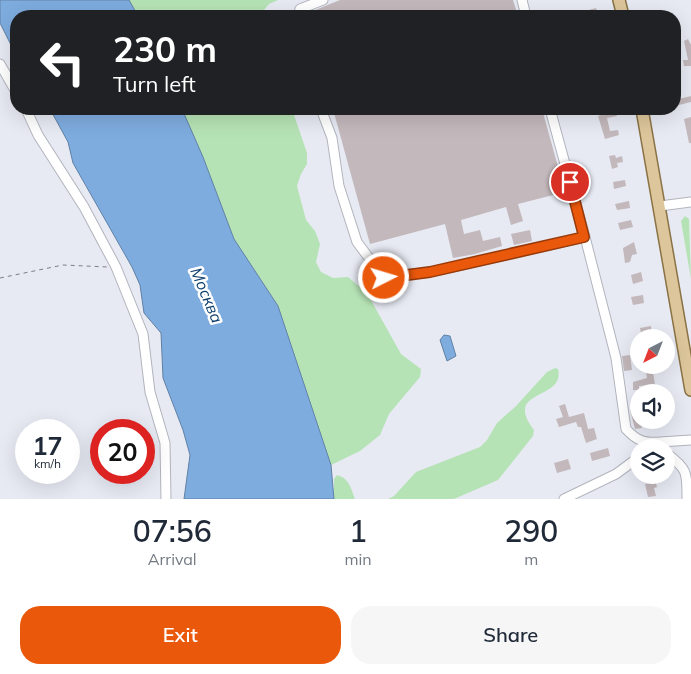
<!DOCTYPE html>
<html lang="en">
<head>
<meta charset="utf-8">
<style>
  :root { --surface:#fff; --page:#f6f6f7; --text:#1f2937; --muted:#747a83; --accent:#ea580c }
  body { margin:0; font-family:Mulish,sans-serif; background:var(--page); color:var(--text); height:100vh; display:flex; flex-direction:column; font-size:19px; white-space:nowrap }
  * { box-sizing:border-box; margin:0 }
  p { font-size:16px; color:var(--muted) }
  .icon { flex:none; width:28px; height:28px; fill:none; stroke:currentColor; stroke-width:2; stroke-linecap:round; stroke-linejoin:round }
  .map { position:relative; height:499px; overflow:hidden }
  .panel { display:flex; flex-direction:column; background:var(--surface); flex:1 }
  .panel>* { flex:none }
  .guide { position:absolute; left:10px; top:10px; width:671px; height:105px; border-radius:20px; box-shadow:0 5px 20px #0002; background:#202124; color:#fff; overflow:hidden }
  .needle { width:32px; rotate:222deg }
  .tools { position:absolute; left:630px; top:329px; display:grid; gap:10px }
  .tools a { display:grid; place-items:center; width:45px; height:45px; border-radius:50%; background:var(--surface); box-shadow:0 5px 20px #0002; font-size:25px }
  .speed { position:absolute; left:15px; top:419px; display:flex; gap:10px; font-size:25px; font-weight:700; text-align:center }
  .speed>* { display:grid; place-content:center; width:65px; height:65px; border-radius:50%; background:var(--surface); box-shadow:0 5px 20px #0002; line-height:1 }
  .speed small { font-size:12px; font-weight:400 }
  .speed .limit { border:8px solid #d22; background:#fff; color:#111 }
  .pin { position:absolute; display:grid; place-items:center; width:42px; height:42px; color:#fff; margin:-21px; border:2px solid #fff; border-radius:50%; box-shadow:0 1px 5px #0007 }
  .me { position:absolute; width:55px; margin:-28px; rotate:85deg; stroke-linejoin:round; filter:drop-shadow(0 0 4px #0008) }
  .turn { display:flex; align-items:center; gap:18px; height:105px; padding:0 20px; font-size:22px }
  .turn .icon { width:65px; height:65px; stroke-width:2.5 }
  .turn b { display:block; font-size:35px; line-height:42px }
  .eta { display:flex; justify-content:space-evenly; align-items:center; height:85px; text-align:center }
  .eta b { font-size:30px; font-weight:600; line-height:35px }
  .button { display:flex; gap:10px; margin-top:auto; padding:10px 20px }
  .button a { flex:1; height:58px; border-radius:20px; background:var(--accent); color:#fff; font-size:20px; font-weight:600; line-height:58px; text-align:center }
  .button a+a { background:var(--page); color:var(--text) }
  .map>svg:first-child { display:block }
  .green { fill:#b6e3b5 }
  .water { fill:#7eacdf; stroke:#6081a5 }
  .building { fill:#c3b8bb }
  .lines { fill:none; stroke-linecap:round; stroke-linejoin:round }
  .minor-casing { stroke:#b2b4bd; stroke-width:11 }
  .major-casing { stroke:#8a7245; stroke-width:14 }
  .path { stroke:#7d7e84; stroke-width:1; stroke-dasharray:4 4; stroke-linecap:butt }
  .minor { stroke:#fff; stroke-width:9 }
  .major { stroke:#ddc69b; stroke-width:11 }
  .route-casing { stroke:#983908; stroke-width:12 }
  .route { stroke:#ea580c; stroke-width:9 }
  .labels { text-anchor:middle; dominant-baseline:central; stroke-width:5; stroke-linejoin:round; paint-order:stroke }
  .water-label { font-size:16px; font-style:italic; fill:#0f3f6e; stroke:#fff }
</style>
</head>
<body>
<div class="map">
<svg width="691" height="499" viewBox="0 0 691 499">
  <rect width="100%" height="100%" fill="#e7eaf3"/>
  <path class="green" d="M 129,0 L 278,0 L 269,4 L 264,10 L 264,16 L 138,16 Z
    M 182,109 L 292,109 L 307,153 L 307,164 L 301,174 L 297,186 L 306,220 L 315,231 L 320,244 L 316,262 L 321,272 L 333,278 L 348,277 L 367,293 L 401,354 L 421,369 L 420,377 L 389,414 L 380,435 L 360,451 L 331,465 L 278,306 L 234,239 L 203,157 Z
    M 685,216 L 689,219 L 691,279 L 681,221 Z
    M 555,368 L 558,369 C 566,401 502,388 534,430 L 533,436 L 498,480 L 454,499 L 388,499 L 394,496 L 416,472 L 480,447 L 487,440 L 497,423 L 516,406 L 547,372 Z
    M 337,475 C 349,478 351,488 355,499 L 334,499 L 334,479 Z"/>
  <path class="water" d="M 0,0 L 129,0 L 138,16 L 16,16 L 16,55 L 0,23 Z
    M 50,109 L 182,109 L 203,157 L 234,239 L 278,306 L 331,465 L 334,499 L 184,499 L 190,455 L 183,430 L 163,378 L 161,333 L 144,313 L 140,285 L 132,267 L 73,163 L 68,142 Z
    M 444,335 L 450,336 L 456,356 L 447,361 L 440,340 Z"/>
  <path class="building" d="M 340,0 L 513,0 L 518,16 L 309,16 L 308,13 Z
    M 596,8 L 598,13 L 570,16 L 570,15 Z
    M 688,39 L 691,45 L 691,66 L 684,66 L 683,60 L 688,60 L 684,41 Z
    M 691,96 L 691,102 L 675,106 L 675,100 Z
    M 333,109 L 542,109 L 565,192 L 518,204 L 523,221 L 511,225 L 506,207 L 461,220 L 464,234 L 480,230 L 483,241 L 500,237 L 502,246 L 475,254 L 453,258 L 445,224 L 370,244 Z
    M 615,110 L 617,116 L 607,118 L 610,131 L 618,130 L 619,135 L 605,139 L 598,116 Z
    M 691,117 L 691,143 L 689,143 L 684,119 Z
    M 615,155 L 616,158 L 622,156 L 623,162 L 617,163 L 618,167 L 612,169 L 609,156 Z
    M 625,180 L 626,186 L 614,189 L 613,182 Z
    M 629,201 L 630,208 L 617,210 L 615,204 Z
    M 631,220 L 633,227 L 620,230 L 618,223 Z
    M 530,230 L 532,241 L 514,245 L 511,234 Z
    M 634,242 L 637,254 L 632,255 L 630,262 L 625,263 L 623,248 Z
    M 641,272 L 643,281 L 633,284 L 631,275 Z
    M 643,295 L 644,303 L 633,305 L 631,297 Z
    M 651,326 L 652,338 L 642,338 L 640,328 Z
    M 630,355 L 632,370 L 624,371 L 622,356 Z
    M 645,365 L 652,365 L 655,385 L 639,386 L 639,390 L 633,390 L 633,382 L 647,378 Z
    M 565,404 L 569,417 L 584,413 L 588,429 L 594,428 L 597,439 L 586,443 L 581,427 L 578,427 L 576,422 L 559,427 L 556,419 L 563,417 L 559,406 Z
    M 638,408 L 639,424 L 641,423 L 642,428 L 635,429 L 630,410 Z
    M 608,448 L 610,456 L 592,461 L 590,453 Z
    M 568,459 L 571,469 L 557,473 L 554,463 Z
    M 649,475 L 658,475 L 659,482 L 656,483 L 657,487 L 654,488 L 656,496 L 648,497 L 645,484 L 650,483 Z"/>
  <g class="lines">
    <defs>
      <path id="minor" d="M 522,0 L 526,16
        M 298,16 L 300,9 L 323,0
        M 0,64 L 16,92
        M 26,109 L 38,135 L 84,207 L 116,267 L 143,334 L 150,392 L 165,443 L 166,499
        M 321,109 L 332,138 L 339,186 L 357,242 L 384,278 L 431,272 L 585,237 L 616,358 L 626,429 C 637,441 644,443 660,442
        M 550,109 L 585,237
        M 660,206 L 691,202
        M 657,444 L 660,442 L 691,440
        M 666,453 C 688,469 687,473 687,499
        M 564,499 L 616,474 L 639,457"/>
      <path id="major" d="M 619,0 L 623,16
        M 642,109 L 691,390"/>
    </defs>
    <use href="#minor" class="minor-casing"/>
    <use href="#major" class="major-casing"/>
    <path class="path" d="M 0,278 L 63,265 L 108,267"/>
    <use href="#minor" class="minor"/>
    <use href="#major" class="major"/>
  </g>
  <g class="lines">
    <defs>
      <path id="route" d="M 384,278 L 430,272 L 584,237 L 570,182"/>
    </defs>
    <use href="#route" class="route-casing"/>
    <use href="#route" class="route"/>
  </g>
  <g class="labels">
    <g class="water-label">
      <text transform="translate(207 295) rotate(67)">Москва</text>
    </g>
  </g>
</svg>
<div class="tools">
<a><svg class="needle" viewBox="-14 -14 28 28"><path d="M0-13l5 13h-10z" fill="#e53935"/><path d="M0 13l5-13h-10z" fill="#747a83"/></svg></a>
<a><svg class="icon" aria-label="sound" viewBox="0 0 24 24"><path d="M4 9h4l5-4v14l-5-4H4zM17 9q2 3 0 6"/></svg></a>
<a><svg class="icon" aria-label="layers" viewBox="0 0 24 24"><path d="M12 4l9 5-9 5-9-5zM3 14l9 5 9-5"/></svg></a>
</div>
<div class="speed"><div>17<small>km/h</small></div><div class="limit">20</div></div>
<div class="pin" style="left:570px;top:182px;background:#d93025"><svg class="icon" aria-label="arrive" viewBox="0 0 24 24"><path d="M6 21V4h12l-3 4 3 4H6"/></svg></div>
<svg class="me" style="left:384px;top:278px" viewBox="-20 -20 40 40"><circle r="17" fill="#ea580c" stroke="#fff" stroke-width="3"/><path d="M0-11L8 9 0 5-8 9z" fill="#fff"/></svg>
<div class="guide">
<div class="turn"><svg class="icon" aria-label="left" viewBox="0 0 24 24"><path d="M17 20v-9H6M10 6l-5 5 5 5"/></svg><div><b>230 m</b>Turn left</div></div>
</div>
</div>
<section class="panel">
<div class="eta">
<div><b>07:56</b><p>Arrival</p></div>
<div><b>1</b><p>min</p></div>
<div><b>290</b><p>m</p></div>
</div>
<div class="button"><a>Exit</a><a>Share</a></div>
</section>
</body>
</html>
